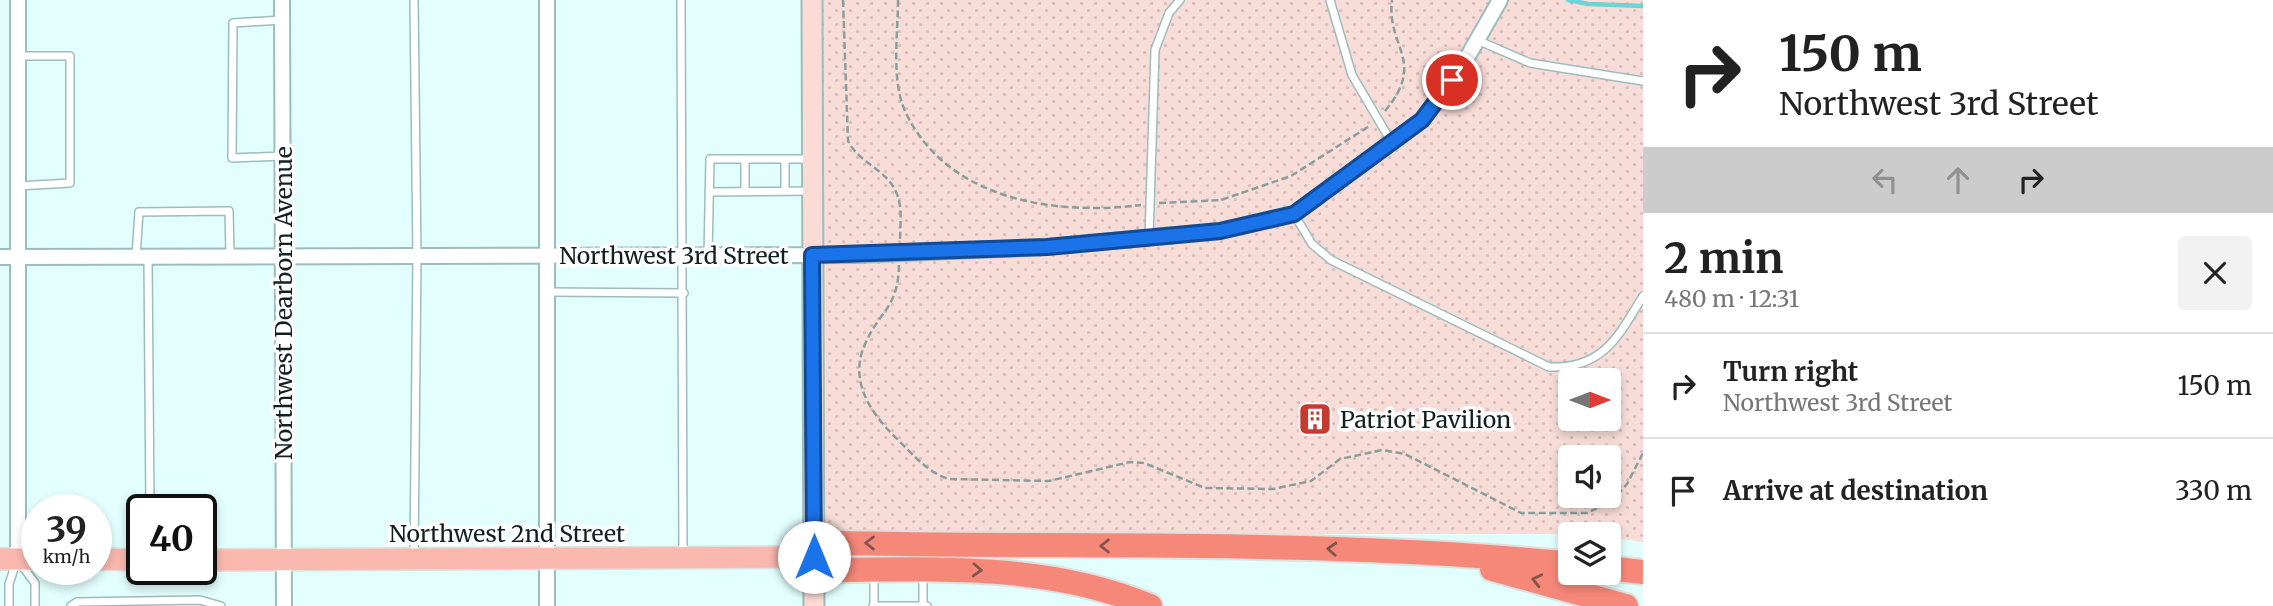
<!DOCTYPE html>
<html lang="en">
<head>
<meta charset="utf-8">
<style>
  :root { --surface:#fff; --page:#f2f2f2; --text:#222; --muted:#767676; --line:#e0e0e0 }
  body { margin:0; font-family:Merriweather,serif; background:var(--page); color:var(--text); height:100vh; display:flex; flex-direction:column; font-size:26px; white-space:nowrap }
  * { box-sizing:border-box; margin:0 }
  p { font-size:23px; color:var(--muted) }
  .icon { flex:none; width:38px; height:38px; fill:none; stroke:currentColor; stroke-width:2; stroke-linecap:round; stroke-linejoin:round }
  .map { position:relative; flex:1; overflow:hidden }
  .drawer { display:flex; flex-direction:column; background:var(--surface); width:630px }
  .drawer>* { flex:none }
  .banner { background:#fff; color:var(--text); overflow:hidden }
  .needle { width:46px; rotate:90deg }
  .controls { position:absolute; left:1558px; top:368px; display:grid; gap:14px }
  .controls a { display:grid; place-items:center; width:63px; height:63px; border-radius:7px; background:var(--surface); box-shadow:0 4px 10px #0003; font-size:35px }
  .speed { position:absolute; left:21px; top:494px; display:flex; gap:14px; font-size:35px; font-weight:700; text-align:center }
  .speed>* { display:grid; place-content:center; width:91px; height:91px; border-radius:50%; background:var(--surface); box-shadow:0 4px 10px #0003; line-height:1 }
  .speed small { font-size:18px; font-weight:400 }
  .speed .limit { border:4px solid #111; border-radius:10px; background:#fff; color:#111 }
  .pin { position:absolute; display:grid; place-items:center; width:60px; height:60px; color:#fff; margin:-30px; border:4px solid #fff; border-radius:50%; box-shadow:0 2px 7px #0007 }
  .me { position:absolute; width:77px; margin:-38px; rotate:0deg; stroke-linejoin:round; filter:drop-shadow(0 0 5px #0008) }
  .turn { display:flex; align-items:center; gap:24px; height:147px; padding:0 21px; font-size:32px }
  .turn .icon { width:91px; height:91px; stroke-width:2.5 }
  .turn b { display:block; font-size:49px; line-height:60px }
  .lanes { display:flex; align-items:center; height:66px; padding:0 21px; background:#0003; justify-content:center; gap:35px; direction:ltr }
  .lanes .off { opacity:.35 }
  .round { display:grid; place-items:center; flex:none; width:74px; height:74px; border-radius:7px; background:var(--page) }
  .head { display:flex; align-items:center; justify-content:space-between; height:119px; padding:0 21px }
  h1 { font-size:42px; font-weight:700; line-height:52px }
  ul { padding:0; list-style:none }
  li { display:flex; align-items:center; gap:21px; height:105px; padding:0 21px; border-top:2px solid var(--line) }
  li div { flex:1 }
  li b { display:block; font-size:26px }
  li em { font-style:normal }
  main { display:flex; flex:1; min-height:0 }
  .map>svg:first-child { display:block }
  .park { fill:url(#park-dots); fill-rule:evenodd }
  .lines { fill:none; stroke-linecap:round; stroke-linejoin:round }
  .stream { stroke:#6bd4d4; stroke-width:4.5 }
  .lane-casing { stroke:#9cbdbc; stroke-width:10 }
  .street-casing { stroke:#9cbdbc; stroke-width:18 }
  .secondary-casing { stroke:#9cbdbc; stroke-width:23 }
  .primary-casing { stroke:#dee0e0; stroke-width:24 }
  .highway-casing { stroke:#dee0e0; stroke-width:28 }
  .path { stroke:#899f9e; stroke-width:2.5; stroke-dasharray:7 3.5; stroke-linecap:butt }
  .lane { stroke:#fff; stroke-width:7 }
  .street { stroke:#fff; stroke-width:14 }
  .secondary { stroke:#fcdbd7; stroke-width:19 }
  .primary { stroke:#fab8af; stroke-width:21 }
  .highway { stroke:#f6887a; stroke-width:24 }
  .oneway { stroke:#84544c }
  .route-casing { stroke:#114b97; stroke-width:18 }
  .route { stroke:#1a73e8; stroke-width:12 }
  .labels { text-anchor:middle; dominant-baseline:central; stroke-width:7; stroke-linejoin:round; paint-order:stroke }
  .street-label { font-size:23px; fill:#121f1f; stroke:#fff }
  .poi-label { font-size:23px; fill:#121f1f; stroke:#fff; text-anchor:start }
</style>
</head>
<body>
<main>
<div class="map">
<svg width="1643" height="606" viewBox="0 0 1643 606">
  <defs>
    <pattern id="park-dots" width="8" height="8" patternUnits="userSpaceOnUse" patternTransform="scale(1.75)"><rect width="8" height="8" fill="#f8dcd8"/><path d="M2 2h.1M6 6h.1" fill="none" stroke="#d4bcb9" stroke-width="1.8" stroke-linecap="round"/></pattern>
  </defs>
  <rect width="100%" height="100%" fill="#e2fefd"/>
  <path class="park" d="M 823,0 L 1643,0 L 1643,542 L 1608,537 L 1608,534 L 840,534 L 826,526 L 823,514 ZM 1570,380 L 1608,380 L 1608,418 L 1570,418 ZM 1570,457 L 1608,457 L 1608,495 L 1570,495 Z"/>
  <g class="lines">
    <path class="stream" d="M 1568,0 L 1588,4 L 1643,6"/>
    <defs>
      <path id="lane" d="M 414,0 L 417,256 L 414,556
        M 681,0 L 683,556
        M 1330,0 L 1352,75 L 1392,143
        M 282,20 L 233,23 L 232,158 L 283,156
        M 1477,40 L 1530,63 L 1643,81
        M 18,56 L 70,56 L 70,183 L 18,186
        M 785,159 L 785,191
        M 745,191 L 745,159
        M 709,192 L 811,191
        M 1294,214 L 1312,244 L 1331,260 L 1549,367 C 1603,369 1618,337 1643,296
        M 1149,238 L 1155,50 L 1169,13 L 1180,0
        M 136,256 L 139,212 L 229,211 L 230,254
        M 148,256 L 150,509
        M 708,256 L 710,159 L 811,159
        M 547,292 L 684,293
        M 20,563 L 35,583 L 35,606
        M 923,574 L 923,605
        M 874,605 L 874,574
        M 9,606 L 9,584 L 16,563
        M 71,606 L 77,602 L 200,600 L 221,606
        M 873,606 L 927,606"/>
      <path id="street" d="M 282,0 L 284,606
        M 547,0 L 547,606
        M 0,257 L 856,255 L 1047,247 L 1220,231 L 1294,214 L 1422,120 L 1464,63 L 1500,0
        M 18,559 L 18,0"/>
      <path id="secondary" d="M 812,0 L 814,606"/>
      <path id="primary" d="M 0,559 L 37,559
        M 96,559 L 142,560
        M 201,560 L 814,557"/>
      <path id="highway" d="M 1608,568 L 1643,572
        M 1492,569 L 1626,606
        M 1150,606 C 1049,564 943,569 835,570 L 814,557 L 838,543 L 902,544 C 1124,547 1348,541 1570,564"/>
    </defs>
    <use href="#lane" class="lane-casing"/>
    <use href="#street" class="street-casing"/>
    <use href="#secondary" class="secondary-casing"/>
    <use href="#primary" class="primary-casing"/>
    <use href="#highway" class="highway-casing"/>
    <path class="path" d="M 843,0 L 848,141 C 859,163 887,170 896,192 C 903,206 900,226 900,241
      M 898,0 C 898,34 891,80 905,111 C 946,200 1055,216 1141,205
      M 1385,111 C 1427,61 1386,47 1392,0
      M 1159,203 L 1221,200 L 1291,176 L 1371,125
      M 899,265 C 898,308 881,309 866,342 C 848,379 869,411 895,437 C 912,453 926,472 949,479 L 1049,481 L 1130,462 L 1144,463 L 1205,488 L 1273,489 L 1311,481 L 1340,459 L 1382,450 L 1405,454 L 1521,513 L 1587,513 L 1612,501 L 1627,484 L 1643,453"/>
    <use href="#lane" class="lane"/>
    <use href="#street" class="street"/>
    <use href="#secondary" class="secondary"/>
    <use href="#primary" class="primary"/>
    <use href="#highway" class="highway"/>
  </g>
  <defs><path id="oneway-chevron" d="M-2-3.5L2.5 0L-2 3.5" fill="none" stroke-width="1.6" stroke-linecap="round" stroke-linejoin="round" transform="scale(1.75)"/></defs>
  <g class="oneway">
    <use href="#oneway-chevron" transform="translate(870 543) rotate(-180)"/>
    <use href="#oneway-chevron" transform="translate(1105 546) rotate(-180)"/>
    <use href="#oneway-chevron" transform="translate(1332 549) rotate(-177)"/>
    <use href="#oneway-chevron" transform="translate(977 570) rotate(3)"/>
    <use href="#oneway-chevron" transform="translate(1537 580) rotate(-167)"/>
  </g>
  <g class="lines">
    <defs>
      <path id="route" d="M 814,557 L 812,255 L 1047,247 L 1220,231 L 1294,214 L 1422,120 L 1452,80"/>
    </defs>
    <use href="#route" class="route-casing"/>
    <use href="#route" class="route"/>
  </g>
  <defs>
    <symbol id="building-square" viewBox="-11 -11 22 22"><rect x="-9" y="-9" width="18" height="18" rx="4" fill="#c73a30" stroke="#fff"/><path d="M-4-6H4V6H1V3H-1V6H-4ZM-2.5-4.3h1.7v1.8h-1.7ZM.8-4.3h1.7v1.8H.8ZM-2.5-1h1.7V.8h-1.7ZM.8-1h1.7V.8H.8Z" fill="#fff"/></symbol>
  </defs>
  <g fill-rule="evenodd">
    <use href="#building-square" x="1296" y="400" width="38" height="38"/>
  </g>
  <g class="labels">
    <g class="street-label">
      <text x="674" y="255">Northwest 3rd Street</text>
      <text transform="translate(283 303) rotate(-90)">Northwest Dearborn Avenue</text>
      <text x="507" y="533">Northwest 2nd Street</text>
    </g>
    <g class="poi-label">
      <text x="1340" y="419">Patriot Pavilion</text>
    </g>
  </g>
</svg>
<div class="controls">
<a><svg class="needle" viewBox="-14 -14 28 28"><path d="M0-13l5 13h-10z" fill="#e53935"/><path d="M0 13l5-13h-10z" fill="#767676"/></svg></a>
<a><svg class="icon" aria-label="sound" viewBox="0 0 24 24"><path d="M4 9h4l5-4v14l-5-4H4zM17 9q2 3 0 6"/></svg></a>
<a><svg class="icon" aria-label="layers" viewBox="0 0 24 24"><path d="M12 4l9 5-9 5-9-5zM3 14l9 5 9-5"/></svg></a>
</div>
<div class="speed"><div>39<small>km/h</small></div><div class="limit">40</div></div>
<div class="pin" style="left:1452px;top:80px;background:#d93025"><svg class="icon" aria-label="arrive" viewBox="0 0 24 24"><path d="M6 21V4h12l-3 4 3 4H6"/></svg></div>
<svg class="me" style="left:814px;top:557px" viewBox="-20 -20 40 40"><circle r="19" fill="#fff"/><path d="M0-13L10 11 0 6-10 11z" fill="#1a73e8"/></svg>
</div>
<section class="drawer">
<div class="banner">
<div class="turn"><svg class="icon" aria-label="right" viewBox="0 0 24 24"><path d="M7 20v-9h11M14 6l5 5-5 5"/></svg><div><b>150 m</b>Northwest 3rd Street</div></div>
<div class="lanes"><svg class="icon off" aria-label="left" viewBox="0 0 24 24"><path d="M17 20v-9H6M10 6l-5 5 5 5"/></svg><svg class="icon off" aria-label="ahead" viewBox="0 0 24 24"><path d="M12 20V5M6 11l6-6 6 6"/></svg><svg class="icon" aria-label="right" viewBox="0 0 24 24"><path d="M7 20v-9h11M14 6l5 5-5 5"/></svg></div>
</div>
<div class="head"><div><h1>2 min</h1><p>480 m · 12:31</p></div><a class="round"><svg class="icon" aria-label="close" viewBox="0 0 24 24"><path d="M6 6l12 12M18 6L6 18"/></svg></a></div>
<ul>
<li><svg class="icon" aria-label="right" viewBox="0 0 24 24"><path d="M7 20v-9h11M14 6l5 5-5 5"/></svg><div><b>Turn right</b><p>Northwest 3rd Street</p></div><em>150 m</em></li>
<li><svg class="icon" aria-label="arrive" viewBox="0 0 24 24"><path d="M6 21V4h12l-3 4 3 4H6"/></svg><div><b>Arrive at destination</b></div><em>330 m</em></li>
</ul>
</section>
</main>
</body>
</html>
